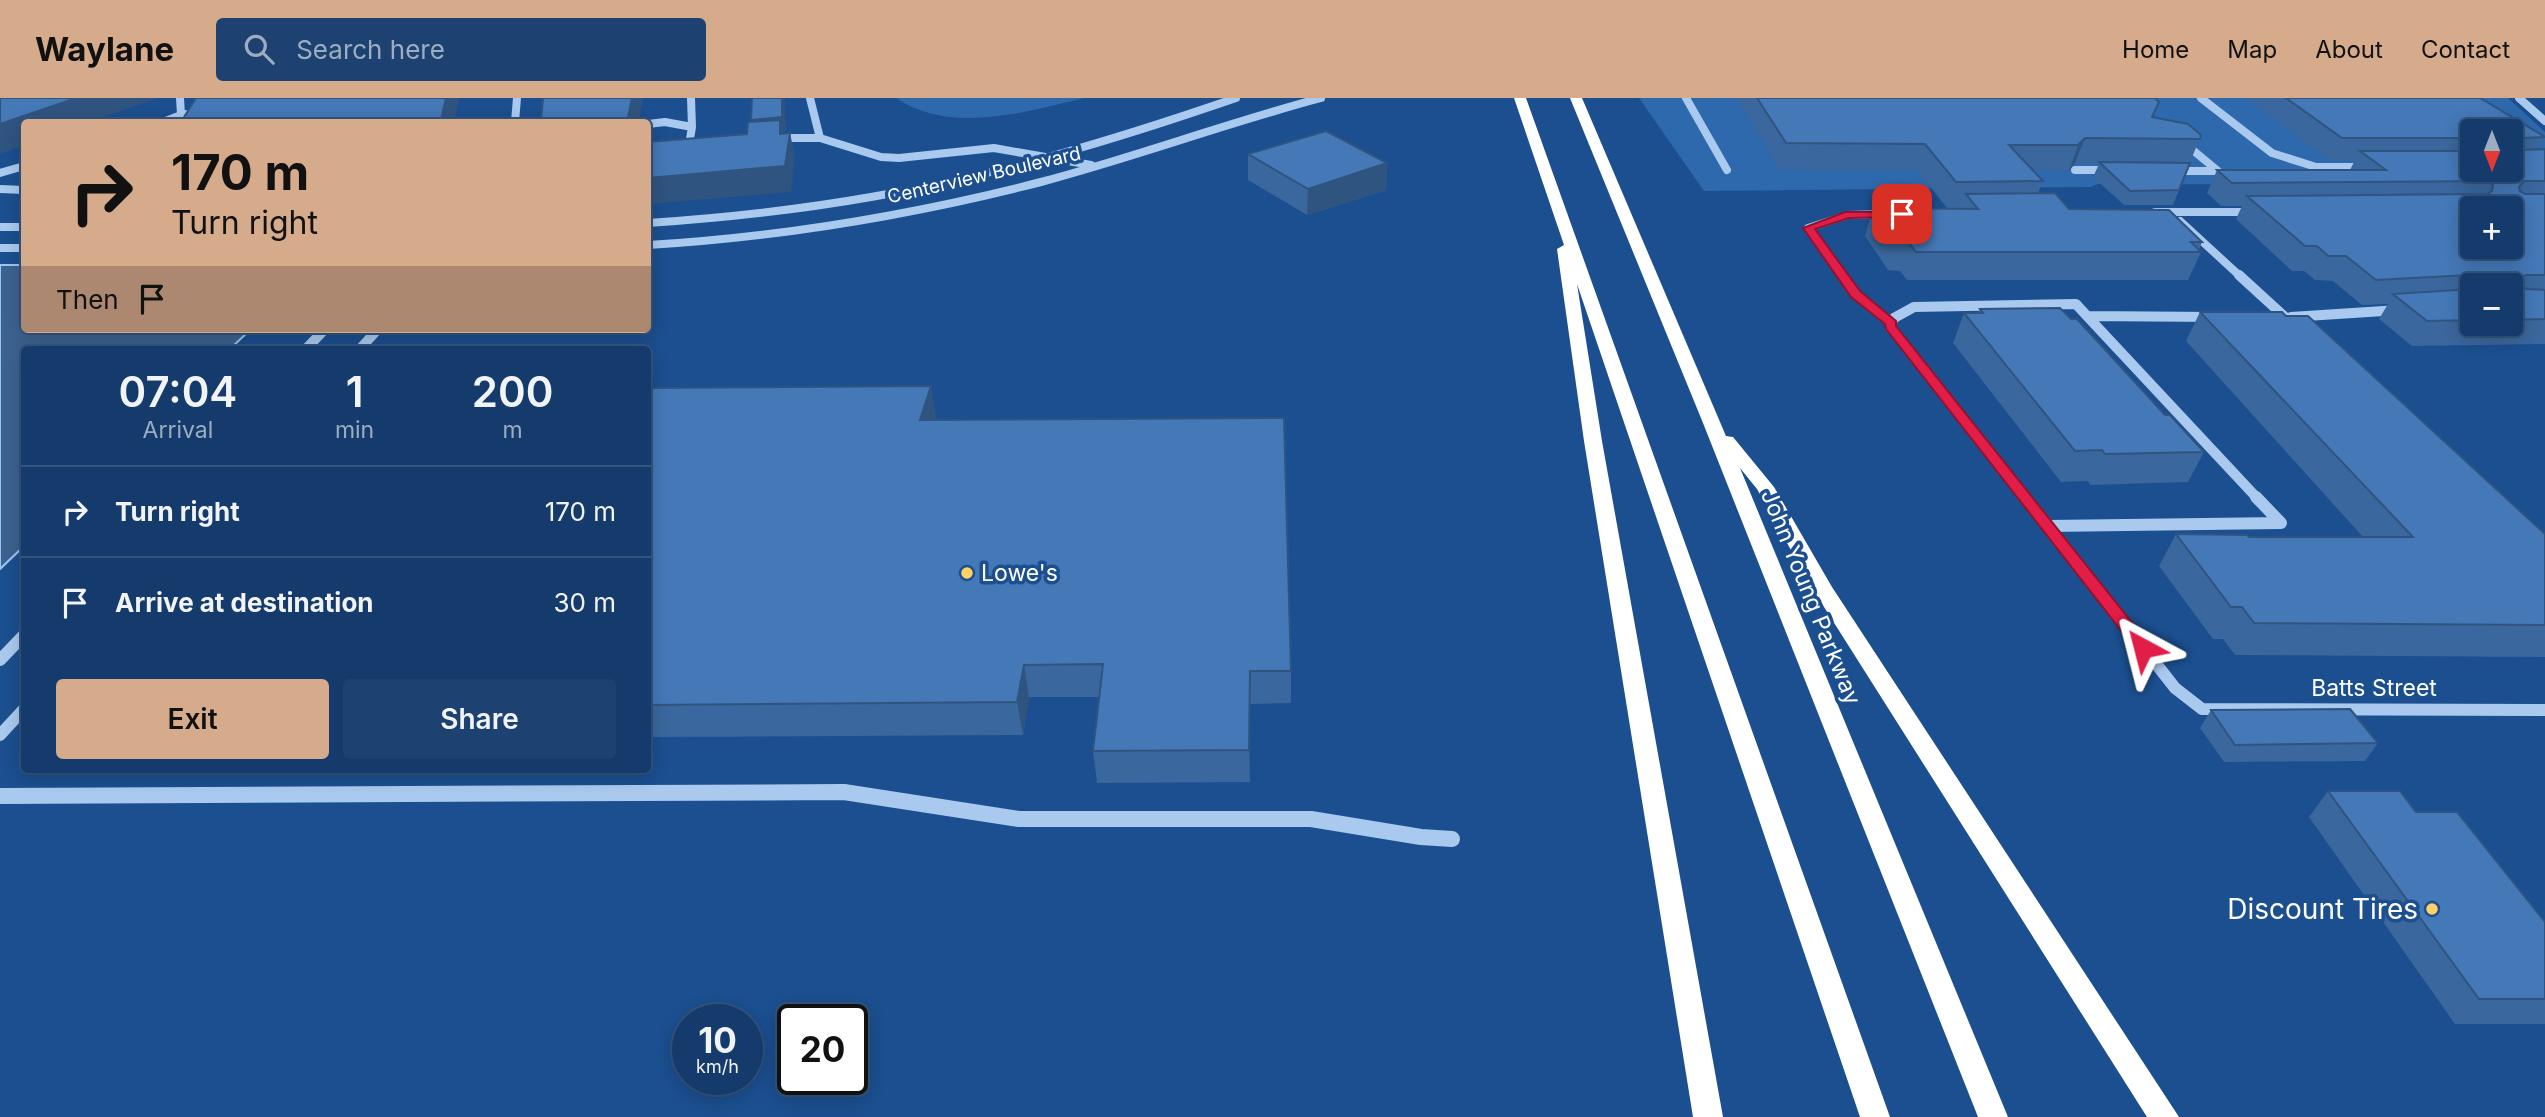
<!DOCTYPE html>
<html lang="en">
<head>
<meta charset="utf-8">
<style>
  :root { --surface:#143b6b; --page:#1d4271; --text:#f1f3f6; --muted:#9dadc1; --line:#33557e; --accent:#d6ab8b }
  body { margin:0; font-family:Inter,sans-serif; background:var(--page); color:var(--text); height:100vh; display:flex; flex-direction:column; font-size:26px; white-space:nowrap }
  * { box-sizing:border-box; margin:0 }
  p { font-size:23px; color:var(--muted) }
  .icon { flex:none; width:38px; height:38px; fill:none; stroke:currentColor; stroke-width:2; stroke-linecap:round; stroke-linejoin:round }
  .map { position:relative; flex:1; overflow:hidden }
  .side { position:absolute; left:21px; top:248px; width:630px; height:427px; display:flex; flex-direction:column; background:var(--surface); border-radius:7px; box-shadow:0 4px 18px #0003,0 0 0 2px var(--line) }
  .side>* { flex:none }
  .banner { position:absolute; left:21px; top:21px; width:630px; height:214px; border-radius:7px; box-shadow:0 4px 18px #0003,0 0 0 2px var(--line); background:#d6ab8b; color:#111; overflow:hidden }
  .needle { width:46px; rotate:180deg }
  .tools { position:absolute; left:2460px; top:21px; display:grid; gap:14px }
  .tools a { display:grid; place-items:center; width:63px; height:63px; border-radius:7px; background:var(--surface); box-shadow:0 4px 18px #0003,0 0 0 2px var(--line); font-size:35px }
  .speed { position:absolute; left:672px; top:906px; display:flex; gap:14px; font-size:35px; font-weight:700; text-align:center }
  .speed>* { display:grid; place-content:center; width:91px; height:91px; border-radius:50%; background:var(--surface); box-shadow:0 4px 18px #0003,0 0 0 2px var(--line); line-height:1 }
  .speed small { font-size:18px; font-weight:400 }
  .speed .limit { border:4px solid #111; border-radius:10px; background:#fff; color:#111 }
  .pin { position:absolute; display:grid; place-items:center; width:60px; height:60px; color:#fff; margin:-30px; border-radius:14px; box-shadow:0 4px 10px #0006 }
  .me { position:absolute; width:77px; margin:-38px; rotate:322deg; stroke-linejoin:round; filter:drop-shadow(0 0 5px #0008) }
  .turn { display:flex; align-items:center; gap:24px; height:147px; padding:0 35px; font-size:32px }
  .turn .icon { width:91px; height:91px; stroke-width:2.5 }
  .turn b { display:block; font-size:49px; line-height:60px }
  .then { display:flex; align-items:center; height:66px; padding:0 35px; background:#0003; gap:14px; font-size:26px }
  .eta { display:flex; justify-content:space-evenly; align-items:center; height:119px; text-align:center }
  .eta b { font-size:42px; font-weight:600; line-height:49px }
  .action { display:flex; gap:14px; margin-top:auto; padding:14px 35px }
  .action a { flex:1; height:80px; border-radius:7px; background:var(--accent); color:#111; font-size:28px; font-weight:600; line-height:80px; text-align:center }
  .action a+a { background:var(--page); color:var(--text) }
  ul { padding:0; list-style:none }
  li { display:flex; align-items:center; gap:21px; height:91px; padding:0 35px; border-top:2px solid var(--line) }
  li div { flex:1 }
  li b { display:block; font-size:26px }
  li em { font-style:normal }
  header { display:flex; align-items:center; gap:42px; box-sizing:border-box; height:98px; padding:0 35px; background:var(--accent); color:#111 }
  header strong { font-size:33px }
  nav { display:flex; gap:38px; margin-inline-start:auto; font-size:24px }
  .search { width:490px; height:63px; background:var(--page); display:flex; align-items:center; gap:18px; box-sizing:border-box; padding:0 24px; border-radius:7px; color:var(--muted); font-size:26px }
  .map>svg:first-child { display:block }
  .green { fill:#2e69ad; fill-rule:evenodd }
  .water { fill:#3c6290; stroke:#9cc4f0; stroke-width:2 }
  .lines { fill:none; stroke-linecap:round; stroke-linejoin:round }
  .minor-far3 { stroke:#a9c9ee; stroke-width:8 }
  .minor-far2 { stroke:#a9c9ee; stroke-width:10 }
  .minor-far1 { stroke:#a9c9ee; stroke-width:12 }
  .minor { stroke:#a9c9ee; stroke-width:16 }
  .highway { fill:#fff; fill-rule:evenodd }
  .wall { fill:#3a679d; fill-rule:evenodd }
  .shaded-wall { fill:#305480 }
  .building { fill:#4478b7; stroke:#305480; stroke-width:2; fill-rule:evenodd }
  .route { fill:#e11d48; stroke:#92132f; stroke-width:2 }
  .poi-dot { fill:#ffd166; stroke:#1b4f8f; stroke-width:2.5 }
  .labels { text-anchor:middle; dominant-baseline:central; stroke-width:7; stroke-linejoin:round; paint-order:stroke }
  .far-street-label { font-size:19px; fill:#fff; stroke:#1b4f8f }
  .poi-label { font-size:23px; fill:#fff; stroke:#1b4f8f; text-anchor:start }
  .street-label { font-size:23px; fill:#fff; stroke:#1b4f8f }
  .near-poi-label { font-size:28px; fill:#fff; stroke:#1b4f8f; text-anchor:end }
</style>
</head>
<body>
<header>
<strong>Waylane</strong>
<div class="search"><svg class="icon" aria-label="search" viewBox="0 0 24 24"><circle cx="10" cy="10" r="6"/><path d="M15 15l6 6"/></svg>Search here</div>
<nav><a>Home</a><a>Map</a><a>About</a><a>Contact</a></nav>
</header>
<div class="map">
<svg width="2545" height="1019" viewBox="0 0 2545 1019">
  <rect width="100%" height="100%" fill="#1b4f8f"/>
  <path class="green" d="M 896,0 L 1084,0 C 1026,14 950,37 896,0 Z
    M 1639,0 L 2508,0 L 2545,34 L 2545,87 L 2098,86 L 2091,89 L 1704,93 ZM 2473,33 L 2511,33 L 2511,72 L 2473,72 Z"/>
  <path class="water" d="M 0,167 L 24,167 L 24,231 L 251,231 L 229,252 L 24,252 L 24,448 L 0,471 Z"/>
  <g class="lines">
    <path class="minor-far3" d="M 180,0 L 181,17 L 202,14
      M 691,0 L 692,29
      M 810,0 L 820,40
      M 1686,0 L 1727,72
      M 2201,0 L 2272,55 L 2316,69 L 2365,69
      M 2519,0 L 2545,23
      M 163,24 L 181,17
      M 515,24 L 517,0
      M 648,26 L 665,24 L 692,29 L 689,47 L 698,47
      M 775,40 L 820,40 L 881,59 L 899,60 L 994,50 L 1091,67
      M 2075,72 L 2110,72
      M 2170,73 L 2218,73 L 2183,44
      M 0,75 L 24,68
      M 0,91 L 24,92
      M 2155,114 L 2255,114
      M 2180,123 L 2241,179
      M 648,125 C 723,120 797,112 871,99 C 995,78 1117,41 1236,0
      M 0,129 L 24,129
      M 648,147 C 781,139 912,117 1041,84 C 1135,59 1227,25 1321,0
      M 0,150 L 24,150
      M 1843,179 L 1808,130 L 1848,117 L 1888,116"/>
    <path class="minor-far2" d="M 1842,177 L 1855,196 L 1891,225
      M 2239,177 L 2285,219
      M 2087,218 L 2214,219
      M 2087,218 L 2258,401
      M 2291,219 L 2399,212
      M 305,252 L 325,231
      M 359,252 L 378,231
      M 2026,401 L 1890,229 L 1894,220 L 1914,209 L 2076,206 L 2087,218"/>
    <path class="minor-far1" d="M 2025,399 L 2048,428 L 2281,425 L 2256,399
      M 2048,428 L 2175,590 L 2202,611 L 2545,612
      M 0,562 L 24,537
      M 0,637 L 24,611"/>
    <path class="minor" d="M 0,698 L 844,694 L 1019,721 L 1311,721 L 1421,739 L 1452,741"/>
    <path class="highway" d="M 1514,0 L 1526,0 L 1890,1019 L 1860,1019 L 1577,186 L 1602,343 L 1723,1019 L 1693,1019 L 1584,343 L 1557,151 L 1564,147 Z
      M 1570,0 L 1582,0 L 1726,338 L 1733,339 L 1774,389 L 1832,489 L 2179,1019 L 2147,1019 L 1812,490 L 1757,391 L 1740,370 L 2008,1019 L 1978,1019 L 1703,325 Z"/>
  </g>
  <path class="wall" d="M 1737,0 L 2155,0 L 2153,19 L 2201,37 L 2173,107 L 2124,107 L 2093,79 L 2099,66 L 2075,65 L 2069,73 L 2033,72 L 2043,83 L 2038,95 L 2069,111 L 2202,144 L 2199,152 L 2201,154 L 2188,182 L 1907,182 L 1900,173 L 1888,172 L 1865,138 L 1873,110 L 1961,111 L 1962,110 L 1947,110 L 1917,72 L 1779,71 Z
    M 2247,0 L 2480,0 L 2545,39 L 2539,51 L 2545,51 L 2545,246 L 2412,248 L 2379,221 L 2388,206 L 2362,207 L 2333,183 L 2315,182 L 2304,173 L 2292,173 L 2236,121 L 2242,108 L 2221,108 L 2207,95 L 2217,72 L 2350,72 L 2355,62 L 2330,62 ZM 2473,33 L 2511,33 L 2473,72 ZM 2473,187 L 2511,187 L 2511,226 L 2473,226 Z
    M 1248,56 L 1387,65 L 1386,92 L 1307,117 L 1248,82 Z
    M 1980,211 L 2071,221 L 2165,317 L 2204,354 L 2188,384 L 2090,387 L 2088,383 L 2061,384 L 1953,245 L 1964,215 L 1978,215 Z
    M 2200,214 L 2545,436 L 2545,559 L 2235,557 L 2223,541 L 2213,541 L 2159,468 L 2176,436 L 2249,439 L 2363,439 L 2186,243 Z
    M 648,290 L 936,318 L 935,322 L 1291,573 L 1291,605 L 1250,606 L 1250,684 L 1097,685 L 1093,653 L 1099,599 L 1029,599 L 1023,637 L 648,639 Z
    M 2211,612 L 2378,645 L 2365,663 L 2224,664 L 2200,630 Z
    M 2328,693 L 2416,714 L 2545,824 L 2545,926 L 2455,926 L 2309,719 Z"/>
  <path class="shaded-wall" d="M 76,0 L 158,0 L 89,24 L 24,24 L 24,47 L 0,56 L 0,26 Z
    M 446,0 L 458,0 L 459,1 L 454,24 L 442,24 L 441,22 Z
    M 632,0 L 643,0 L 639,24 L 627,24 Z
    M 782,0 L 785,0 L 786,33 L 783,33 L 786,46 L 754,35 L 751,22 Z
    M 790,35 L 795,59 L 791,94 L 648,106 L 648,80 Z
    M 2085,40 L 2075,65 L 2069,73 L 2078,47 Z
    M 1387,65 L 1386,92 L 1307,117 L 1308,91 Z
    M 931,288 L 936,318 L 926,352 L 920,322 Z
    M 1024,567 L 1029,599 L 1023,637 L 1017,604 Z
    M 1250,573 L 1250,684 L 1249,652 Z"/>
  <path class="building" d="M 0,0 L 76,0 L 0,26 Z
    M 196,0 L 446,0 L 441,22 L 446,22 L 446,24 L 181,24 Z
    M 543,0 L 632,0 L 627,24 L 541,24 Z
    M 752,0 L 782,0 L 782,19 L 751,22 Z
    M 1757,0 L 2155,0 L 2159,4 L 2152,19 L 2188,26 L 2201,37 L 2200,41 L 2085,40 L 2078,47 L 2009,47 L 2043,83 L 1956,84 L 1925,46 L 1786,45 Z
    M 2286,0 L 2480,0 L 2545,39 L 2522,40 L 2518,46 L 2521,52 L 2545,51 L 2545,83 L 2524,83 L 2519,89 L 2520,93 L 2525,96 L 2545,96 L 2545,177 L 2526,177 L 2519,183 L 2521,188 L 2527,191 L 2545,192 L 2545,221 L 2511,222 L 2511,187 L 2493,187 L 2495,186 L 2494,179 L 2488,176 L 2376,182 L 2346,158 L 2328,158 L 2317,148 L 2305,148 L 2247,98 L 2487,96 L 2492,93 L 2493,87 L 2487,83 L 2232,85 L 2217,72 L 2386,72 L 2360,53 L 2473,53 L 2473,72 L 2511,72 L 2511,33 L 2473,33 L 2473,40 L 2342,40 ZM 2473,110 L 2511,110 L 2511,149 L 2473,149 Z
    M 780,22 L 780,36 L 790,35 L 785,68 L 648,80 L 648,44 L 747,36 L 748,24 Z
    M 1326,33 L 1387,65 L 1308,91 L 1248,56 Z
    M 2099,64 L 2190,65 L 2179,92 L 2130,93 Z
    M 2055,95 L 2069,111 L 2169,112 L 2202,144 L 2191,144 L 2201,154 L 1916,154 L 1909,145 L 1897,144 L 1873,110 L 1978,111 L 1966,96 Z
    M 2473,191 L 2473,222 L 2427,223 L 2393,196 Z
    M 2060,210 L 2071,221 L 2077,221 L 2165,317 L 2170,317 L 2204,354 L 2105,356 L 2102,352 L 2075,353 L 1964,215 L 1983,215 L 1980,211 Z
    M 2200,214 L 2282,214 L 2286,218 L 2308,218 L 2545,436 L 2545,527 L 2254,525 L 2242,509 L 2231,509 L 2176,436 L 2247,437 L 2249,439 L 2413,439 Z
    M 931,288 L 920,322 L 1284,320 L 1291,573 L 1250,573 L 1249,652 L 1093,653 L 1103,566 L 1024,567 L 1017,604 L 648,607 L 648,290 Z
    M 2350,611 L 2378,645 L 2235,647 L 2211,612 Z
    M 2328,693 L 2400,693 L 2416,714 L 2457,714 L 2545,824 L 2545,901 L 2479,901 Z"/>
  <path class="route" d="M 1845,114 L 1906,114 L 1906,119 L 1902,119 L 1849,120 L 1815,131 L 1860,193 L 1896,223 L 1896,228 L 2149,546 L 2151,550 L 2149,553 L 2137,553 L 1886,231 L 1885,226 L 1851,199 L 1803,130 Z"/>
  <g class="poi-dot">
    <circle cx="967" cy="475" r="7"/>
    <circle cx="2432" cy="811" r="7"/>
  </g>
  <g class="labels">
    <g class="far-street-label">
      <text transform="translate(984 77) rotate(-13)">Centerview Boulevard</text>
    </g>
    <g class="poi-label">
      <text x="981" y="475">Lowe's</text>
    </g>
    <g class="street-label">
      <text transform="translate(1811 499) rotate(68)">John Young Parkway</text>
      <text x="2374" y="590">Batts Street</text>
    </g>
    <g class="near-poi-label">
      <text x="2418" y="811">Discount Tires</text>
    </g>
  </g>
</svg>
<div class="tools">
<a><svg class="needle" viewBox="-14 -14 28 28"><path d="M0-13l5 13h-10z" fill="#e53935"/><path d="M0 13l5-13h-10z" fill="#9dadc1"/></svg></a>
<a>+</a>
<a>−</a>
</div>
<div class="speed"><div>10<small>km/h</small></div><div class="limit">20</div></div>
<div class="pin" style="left:1902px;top:116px;background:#d93025"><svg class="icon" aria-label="arrive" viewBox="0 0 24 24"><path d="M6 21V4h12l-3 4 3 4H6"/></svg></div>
<svg class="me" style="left:2143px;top:550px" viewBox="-20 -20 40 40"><path d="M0-17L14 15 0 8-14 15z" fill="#e11d48" stroke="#fff" stroke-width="4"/></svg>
<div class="banner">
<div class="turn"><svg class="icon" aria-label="right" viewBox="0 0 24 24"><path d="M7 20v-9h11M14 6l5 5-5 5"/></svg><div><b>170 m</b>Turn right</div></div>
<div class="then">Then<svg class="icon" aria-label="arrive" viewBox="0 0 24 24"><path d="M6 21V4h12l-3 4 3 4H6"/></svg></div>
</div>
<section class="side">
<div class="eta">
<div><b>07:04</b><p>Arrival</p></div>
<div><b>1</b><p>min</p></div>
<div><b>200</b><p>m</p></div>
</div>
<ul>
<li><svg class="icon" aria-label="right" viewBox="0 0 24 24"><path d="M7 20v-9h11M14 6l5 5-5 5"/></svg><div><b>Turn right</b></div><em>170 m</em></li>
<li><svg class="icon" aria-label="arrive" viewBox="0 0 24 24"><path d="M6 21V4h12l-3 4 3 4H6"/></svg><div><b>Arrive at destination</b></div><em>30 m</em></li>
</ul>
<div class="action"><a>Exit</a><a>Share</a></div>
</section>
</div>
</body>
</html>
